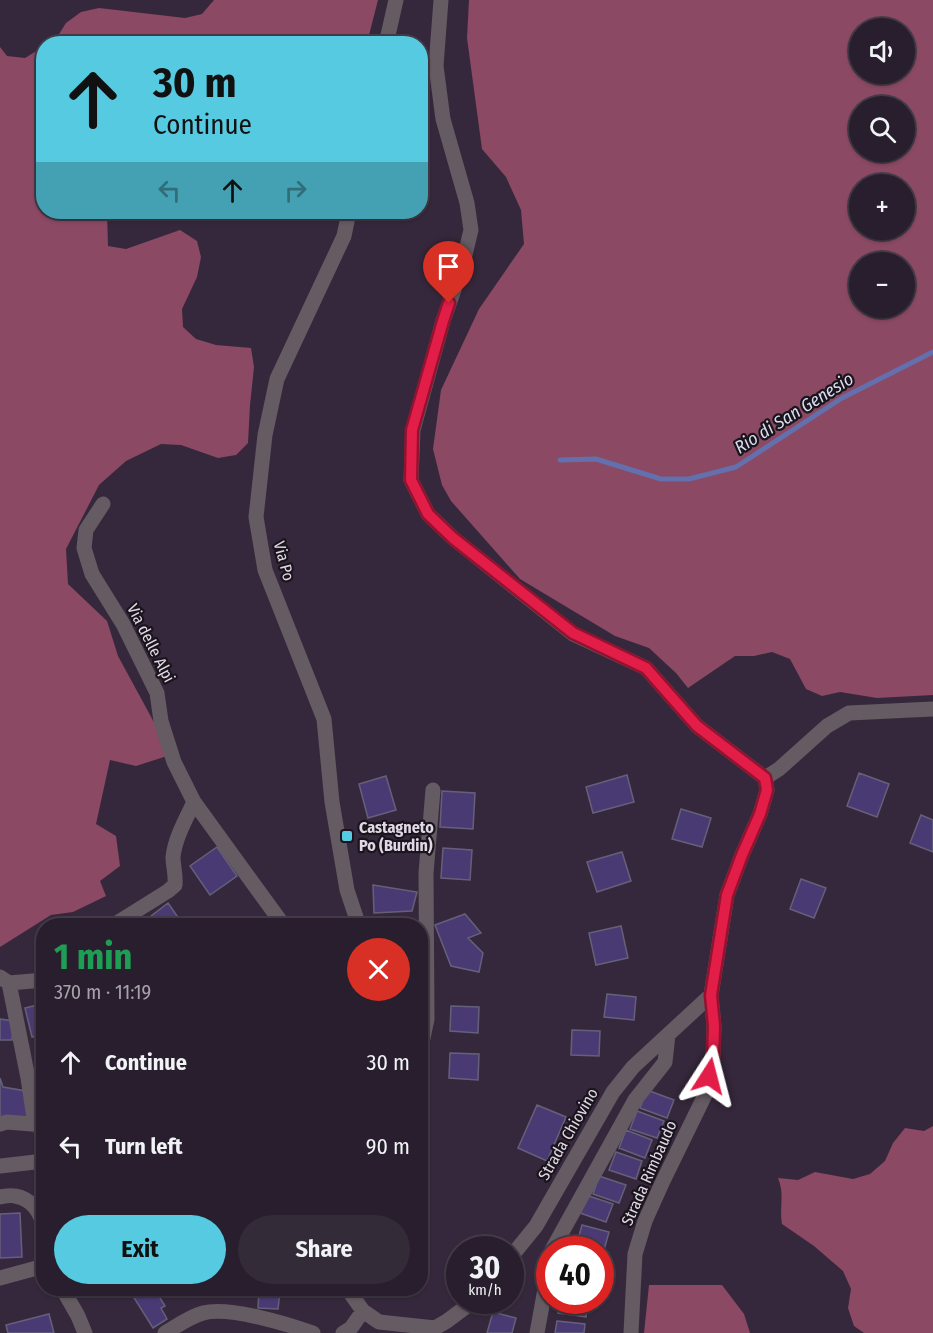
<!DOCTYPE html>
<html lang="en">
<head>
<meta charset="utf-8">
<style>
  :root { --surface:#281e2d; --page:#342b39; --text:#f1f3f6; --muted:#a5a2aa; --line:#443c49; --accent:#56cae0 }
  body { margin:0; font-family:"Fira Sans Condensed",sans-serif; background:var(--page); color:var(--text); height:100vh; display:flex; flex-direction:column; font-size:22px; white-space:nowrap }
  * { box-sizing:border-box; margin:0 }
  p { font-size:20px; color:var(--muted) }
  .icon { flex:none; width:33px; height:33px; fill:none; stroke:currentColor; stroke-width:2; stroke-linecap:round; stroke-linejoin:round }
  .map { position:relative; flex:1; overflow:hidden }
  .panel { position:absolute; left:36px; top:918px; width:392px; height:378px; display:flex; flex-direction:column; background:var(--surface); border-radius:24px; box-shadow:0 2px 4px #0004,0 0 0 2px var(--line) }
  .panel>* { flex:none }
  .top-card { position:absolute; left:36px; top:36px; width:392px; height:183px; border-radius:24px; box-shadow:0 2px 4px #0004,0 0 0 2px var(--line); background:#56cae0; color:#111; overflow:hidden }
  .tools { position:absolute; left:849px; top:18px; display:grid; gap:12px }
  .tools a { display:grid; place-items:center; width:66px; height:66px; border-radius:50%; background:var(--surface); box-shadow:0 2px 4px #0004,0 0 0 2px var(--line); font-size:30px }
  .speed { position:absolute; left:446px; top:1236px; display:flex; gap:12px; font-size:30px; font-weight:700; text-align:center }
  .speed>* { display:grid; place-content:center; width:78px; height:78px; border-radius:50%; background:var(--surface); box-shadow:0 2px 4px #0004,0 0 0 2px var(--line); line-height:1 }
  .speed small { font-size:15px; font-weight:400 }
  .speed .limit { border:9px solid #d22; background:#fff; color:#111 }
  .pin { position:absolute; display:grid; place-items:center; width:51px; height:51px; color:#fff; margin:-62px -26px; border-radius:50% 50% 50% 0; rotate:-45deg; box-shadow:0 0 6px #0007 }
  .pin .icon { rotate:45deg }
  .me { position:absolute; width:66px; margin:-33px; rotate:9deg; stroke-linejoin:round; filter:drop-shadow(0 0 4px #0008) }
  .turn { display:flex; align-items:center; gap:21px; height:126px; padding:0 18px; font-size:27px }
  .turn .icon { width:78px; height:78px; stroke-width:2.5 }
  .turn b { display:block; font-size:42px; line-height:51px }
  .lanes { display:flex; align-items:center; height:57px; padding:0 18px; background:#0003; justify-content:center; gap:30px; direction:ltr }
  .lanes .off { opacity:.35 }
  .round { display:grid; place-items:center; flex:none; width:63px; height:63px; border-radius:32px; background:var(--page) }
  .headline { display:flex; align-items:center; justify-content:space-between; height:102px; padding:0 18px }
  h1 { font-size:36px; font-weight:700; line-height:45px; color:#1e9e55 }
  .cta { display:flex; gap:12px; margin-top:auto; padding:12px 18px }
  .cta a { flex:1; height:69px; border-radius:36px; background:var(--accent); color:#111; font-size:24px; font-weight:700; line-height:69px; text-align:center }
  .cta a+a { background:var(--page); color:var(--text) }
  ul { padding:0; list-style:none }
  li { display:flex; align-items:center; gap:18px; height:84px; padding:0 18px }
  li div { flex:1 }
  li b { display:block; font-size:22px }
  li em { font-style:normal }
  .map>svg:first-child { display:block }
  .forest { fill:#8b4963; fill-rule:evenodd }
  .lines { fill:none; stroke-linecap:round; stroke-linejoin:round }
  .stream { stroke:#6370ad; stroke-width:5 }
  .building { fill:#4a3a74; stroke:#656079; stroke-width:1.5 }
  .minor { stroke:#655b62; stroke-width:15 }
  .route-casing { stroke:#92132f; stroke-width:15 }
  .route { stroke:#e11d48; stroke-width:10 }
  .poi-dot { fill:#56cae0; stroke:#1a141c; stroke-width:2 }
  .labels { text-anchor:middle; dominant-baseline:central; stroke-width:4.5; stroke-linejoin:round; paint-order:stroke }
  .street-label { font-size:16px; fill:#e1d8e5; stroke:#1a141c }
  .poi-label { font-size:16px; font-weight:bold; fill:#e1d8e5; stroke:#1a141c; text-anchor:start }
  .water-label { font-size:18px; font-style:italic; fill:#d8ddef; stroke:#1a141c }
</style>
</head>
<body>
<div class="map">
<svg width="933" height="1333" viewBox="0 0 933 1333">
  <rect width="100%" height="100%" fill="#36283c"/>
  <path class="forest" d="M 214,0 L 378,0 L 367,43 L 50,43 L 56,39 L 66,23 L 81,12 L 99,8 L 185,18 L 202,14 Z
    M 469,0 L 933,0 L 933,695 L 877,698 L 840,692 L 822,696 L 806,689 L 790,659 L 772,652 L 754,656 L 735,656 L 688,688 L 676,673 L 649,648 L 615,636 L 520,579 L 451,501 L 442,485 L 433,449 L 441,390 L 479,309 L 524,244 L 521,210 L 506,177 L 482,149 L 467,38 ZM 860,28 L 904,28 L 904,74 L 860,74 ZM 860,106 L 904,106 L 904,152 L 860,152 ZM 860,184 L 904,184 L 904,230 L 860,230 ZM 860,262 L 904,262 L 904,308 L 860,308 Z
    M 0,47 L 7,56 L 25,58 L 43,47 L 44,212 L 107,212 L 108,246 L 126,249 L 180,230 L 197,241 L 201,257 L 197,277 L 182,309 L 183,327 L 196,339 L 216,345 L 251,348 L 254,367 L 250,405 L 248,443 L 236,455 L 218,458 L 181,445 L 161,444 L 126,461 L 99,485 L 66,549 L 68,584 L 107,621 L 118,656 L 162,737 L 167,756 L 136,766 L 110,760 L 96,824 L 116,836 L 120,866 L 100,881 L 106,896 L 73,912 L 51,915 L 0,947 Z
    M 933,1126 L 933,1333 L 864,1333 L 854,1326 L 848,1308 L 851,1289 L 843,1271 L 814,1246 L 782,1224 C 779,1207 785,1195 778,1178 L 798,1180 L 815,1172 L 853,1179 L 870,1174 L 885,1161 L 893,1143 L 905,1128 L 924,1131 Z
    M 649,1285 L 722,1285 L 744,1314 L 750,1333 L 644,1333 Z"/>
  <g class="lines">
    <path class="stream" d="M 560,460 L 596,459 L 661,479 L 689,479 L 736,467 L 842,398 L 933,352"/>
  </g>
  <path class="building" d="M 859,773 L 889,784 L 877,817 L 847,806 Z
    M 627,775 L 634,802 L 593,813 L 586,787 Z
    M 386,776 L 396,810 L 368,818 L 359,784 Z
    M 442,791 L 475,793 L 473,829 L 440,827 Z
    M 681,809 L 711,818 L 702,847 L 672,839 Z
    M 921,815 L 933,820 L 933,852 L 910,843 Z
    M 217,847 L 237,876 L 210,895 L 190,866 Z
    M 443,848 L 472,850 L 470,880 L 441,878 Z
    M 622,852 L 631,881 L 597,892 L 587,862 Z
    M 801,879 L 826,888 L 814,918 L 790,909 Z
    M 373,885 L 417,892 L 412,911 L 374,913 Z
    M 168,903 L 184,926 L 150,926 L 146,920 Z
    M 465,914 L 481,933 L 468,938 L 483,953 L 479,972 L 451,966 L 435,925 Z
    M 621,926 L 628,958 L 596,965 L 589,933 Z
    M 607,994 L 636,997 L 634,1020 L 604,1017 Z
    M 41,1004 L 44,1015 L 44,1036 L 32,1037 L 25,1008 Z
    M 451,1006 L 479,1007 L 478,1033 L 450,1031 Z
    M 0,1019 L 13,1021 L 12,1040 L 0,1040 Z
    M 572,1030 L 600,1031 L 599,1056 L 571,1055 Z
    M 450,1053 L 479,1054 L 478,1080 L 449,1078 Z
    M 0,1078 L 3,1087 L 26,1091 L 28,1118 L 0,1117 Z
    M 647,1090 L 674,1100 L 667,1118 L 640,1108 Z
    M 37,1095 L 44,1095 L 44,1121 L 40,1121 Z
    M 537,1105 L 566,1117 L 547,1161 L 518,1148 Z
    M 637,1111 L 664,1121 L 657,1138 L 630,1129 Z
    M 626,1130 L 652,1140 L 645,1158 L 619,1148 Z
    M 616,1152 L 642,1161 L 636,1179 L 609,1170 Z
    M 599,1176 L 626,1185 L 619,1203 L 593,1194 Z
    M 586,1195 L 613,1204 L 606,1222 L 580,1213 Z
    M 20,1213 L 22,1257 L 0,1258 L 0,1214 Z
    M 582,1225 L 609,1232 L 604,1250 L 577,1243 Z
    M 138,1288 L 154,1288 L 165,1306 L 161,1308 L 167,1319 L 153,1328 L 131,1293 Z
    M 259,1290 L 280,1291 L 278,1309 L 258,1308 Z
    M 560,1300 L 588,1300 L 586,1317 L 558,1313 Z
    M 493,1312 L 516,1318 L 512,1333 L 487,1333 Z
    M 49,1314 L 54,1333 L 8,1333 L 6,1325 Z
    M 557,1321 L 585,1324 L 584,1333 L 555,1333 Z"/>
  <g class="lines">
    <path class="minor" d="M 441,0 L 436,66 L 443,119 L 467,203 L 471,230 L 462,267 L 443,321 L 413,430 L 411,480 L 428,514 L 453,538 L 573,634 L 646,668 L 697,726 L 765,778 L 767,790 L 760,814 L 742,855 L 727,895 L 711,995 L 714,1026 L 713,1057 L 705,1095 L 663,1181 L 645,1221 L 635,1254 L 631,1333
      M 386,44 L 396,0
      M 349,212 L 344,236 L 277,379 L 265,435 L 256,517 L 265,570 L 324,719 L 332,802 L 347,890 L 359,926
      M 103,504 L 86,530 L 84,548 L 92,574 L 123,624 L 157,693 L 161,721 L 174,762 L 194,802 L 284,926
      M 765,778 L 779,769 L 827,726 L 849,713 L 933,709
      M 112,926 L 168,891 L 175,885 C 176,874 173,866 173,857 C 175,838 186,819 194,802
      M 0,977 L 9,983 L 44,980
      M 9,983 L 28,1078 L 35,1125
      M 420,1045 L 423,1038 L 427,1019 L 426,873 L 433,790
      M 0,1124 L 7,1122 L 44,1125
      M 0,1166 L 44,1161
      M 0,1197 C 5,1196 11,1195 15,1196 C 32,1199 41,1213 44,1228
      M 552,1250 L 635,1100 L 665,1062 L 668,1035
      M 510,1258 L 536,1226 L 613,1092 L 633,1067 L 711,995
      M 0,1278 L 44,1266
      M 62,1288 L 78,1316 L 85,1333
      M 350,1288 L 351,1294 L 363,1311 L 379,1322 L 435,1328
      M 435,1328 L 447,1321 L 475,1300
      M 165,1333 C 177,1326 189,1317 203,1313 C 229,1306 287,1324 313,1333
      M 343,1333 L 351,1328 L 363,1311
      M 537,1333 L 549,1267"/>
  </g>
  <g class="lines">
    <defs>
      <path id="route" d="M 449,303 L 443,321 L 412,430 L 411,480 L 428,514 L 453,538 L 573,633 L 646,668 L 697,726 L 765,778 L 767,790 L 760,814 L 742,855 L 727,895 L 711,995 L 714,1026 L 713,1057 L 709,1076"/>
    </defs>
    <use href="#route" class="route-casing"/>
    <use href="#route" class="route"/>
  </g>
  <rect class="poi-dot" x="341" y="830" width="12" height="12" rx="3"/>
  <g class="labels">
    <g class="street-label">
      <text transform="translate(284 561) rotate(75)">Via Po</text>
      <text transform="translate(151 643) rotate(63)">Via delle Alpi</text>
      <text transform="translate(568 1134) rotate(-60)">Strada Chiovino</text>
      <text transform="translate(649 1173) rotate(-66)">Strada Rimbaudo</text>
    </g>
    <g class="poi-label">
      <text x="359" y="827">Castagneto<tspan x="359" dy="18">Po (Burdin)</tspan></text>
    </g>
    <g class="water-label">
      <text transform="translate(794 413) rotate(-32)">Rio di San Genesio</text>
    </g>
  </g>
</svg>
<div class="tools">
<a><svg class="icon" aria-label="sound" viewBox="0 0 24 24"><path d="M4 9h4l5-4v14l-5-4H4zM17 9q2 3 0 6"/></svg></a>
<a><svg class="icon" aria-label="search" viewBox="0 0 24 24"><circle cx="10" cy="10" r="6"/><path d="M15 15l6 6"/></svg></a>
<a>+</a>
<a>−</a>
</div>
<div class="speed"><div>30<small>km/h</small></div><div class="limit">40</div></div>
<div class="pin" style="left:449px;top:303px;background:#d93025"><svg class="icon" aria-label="arrive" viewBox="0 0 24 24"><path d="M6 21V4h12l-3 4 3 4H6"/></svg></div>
<svg class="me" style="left:709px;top:1076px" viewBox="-20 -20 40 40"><path d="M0-17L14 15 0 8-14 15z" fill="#e11d48" stroke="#fff" stroke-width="4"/></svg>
<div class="top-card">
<div class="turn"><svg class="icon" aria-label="ahead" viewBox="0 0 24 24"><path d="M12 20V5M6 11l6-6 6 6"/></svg><div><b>30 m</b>Continue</div></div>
<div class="lanes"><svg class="icon off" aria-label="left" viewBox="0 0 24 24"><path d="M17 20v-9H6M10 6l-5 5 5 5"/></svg><svg class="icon" aria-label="ahead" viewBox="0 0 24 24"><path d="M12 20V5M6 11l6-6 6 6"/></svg><svg class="icon off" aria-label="right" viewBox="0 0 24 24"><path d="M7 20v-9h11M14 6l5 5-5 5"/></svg></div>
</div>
<section class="panel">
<div class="headline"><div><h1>1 min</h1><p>370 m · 11:19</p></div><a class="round" style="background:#d93025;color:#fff"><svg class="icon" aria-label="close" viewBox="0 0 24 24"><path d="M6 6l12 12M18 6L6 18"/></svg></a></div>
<ul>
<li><svg class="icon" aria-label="ahead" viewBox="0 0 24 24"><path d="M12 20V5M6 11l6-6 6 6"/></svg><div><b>Continue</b></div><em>30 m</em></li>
<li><svg class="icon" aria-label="left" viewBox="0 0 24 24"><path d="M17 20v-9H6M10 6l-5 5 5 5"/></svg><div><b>Turn left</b></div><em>90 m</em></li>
</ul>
<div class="cta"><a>Exit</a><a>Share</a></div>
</section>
</div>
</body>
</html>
